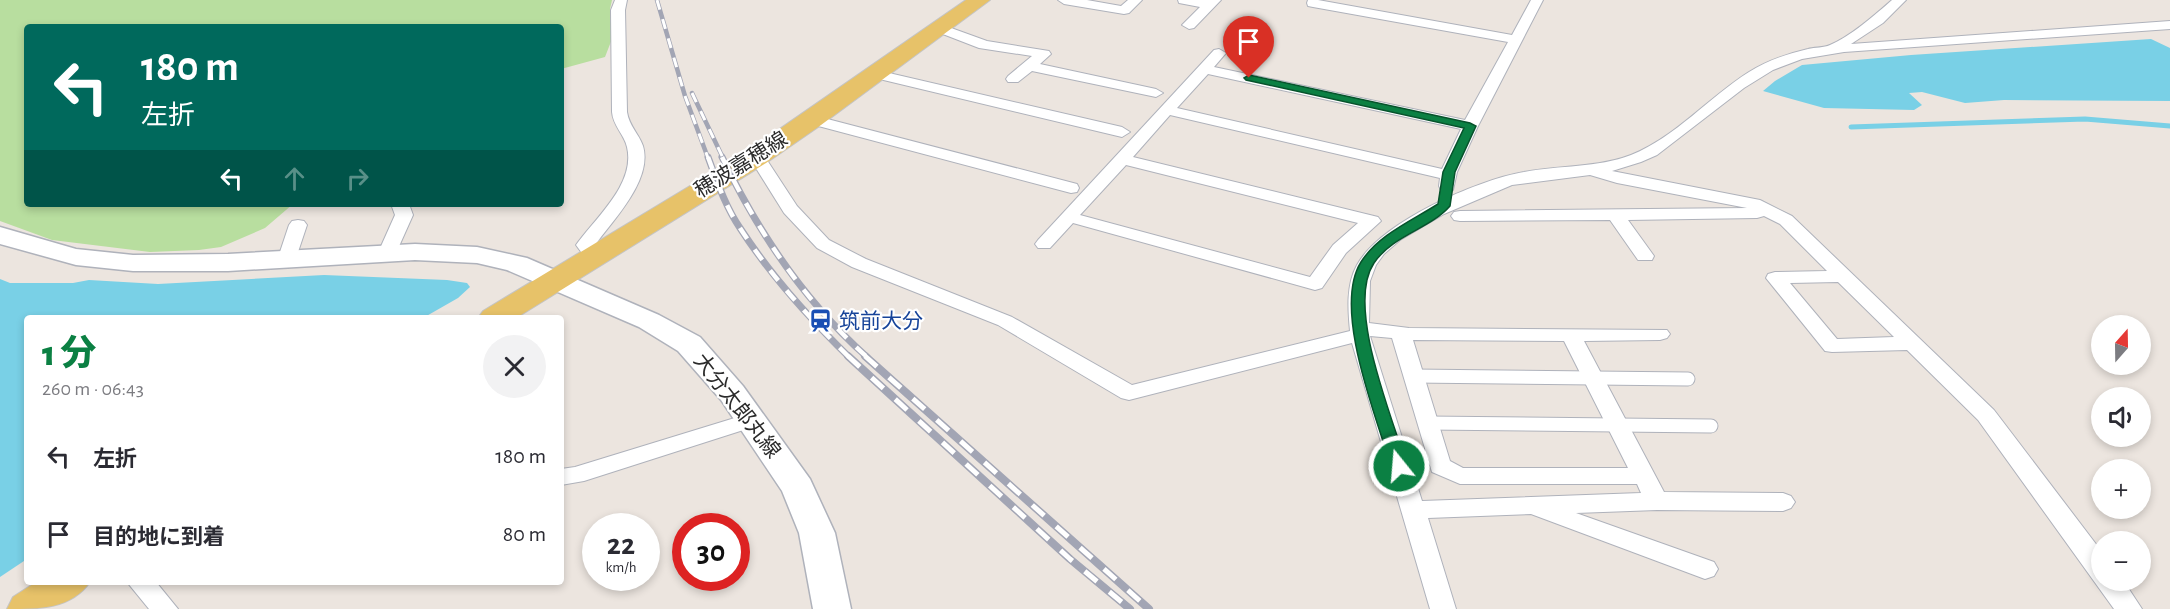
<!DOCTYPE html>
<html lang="ja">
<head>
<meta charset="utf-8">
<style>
  :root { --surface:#fff; --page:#f2f2f3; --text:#2b2b33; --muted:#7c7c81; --accent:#0b8043 }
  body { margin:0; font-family:"Alegreya Sans","Noto Sans JP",sans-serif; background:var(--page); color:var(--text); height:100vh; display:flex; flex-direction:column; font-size:22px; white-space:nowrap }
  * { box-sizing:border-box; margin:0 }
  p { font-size:20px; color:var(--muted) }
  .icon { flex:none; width:33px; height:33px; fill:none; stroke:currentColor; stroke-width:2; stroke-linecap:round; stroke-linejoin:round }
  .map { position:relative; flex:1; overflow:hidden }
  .panel { position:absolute; left:24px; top:315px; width:540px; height:270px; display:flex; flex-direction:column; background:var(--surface); border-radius:6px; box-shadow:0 3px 9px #0003 }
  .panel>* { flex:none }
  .guide { position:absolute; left:24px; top:24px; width:540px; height:183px; border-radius:6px; box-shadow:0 3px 9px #0003; background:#00695c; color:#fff; overflow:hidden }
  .needle { width:39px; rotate:20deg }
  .buttons { position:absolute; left:2091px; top:315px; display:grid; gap:12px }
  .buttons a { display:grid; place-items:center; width:60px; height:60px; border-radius:50%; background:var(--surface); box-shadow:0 3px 9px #0003; font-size:30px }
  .speed { position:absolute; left:582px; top:513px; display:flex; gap:12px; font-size:30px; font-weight:700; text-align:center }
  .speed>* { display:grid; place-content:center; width:78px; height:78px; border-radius:50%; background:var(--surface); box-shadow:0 3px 9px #0003; line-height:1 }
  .speed small { font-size:15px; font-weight:400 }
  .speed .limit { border:9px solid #d22; background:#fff; color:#111 }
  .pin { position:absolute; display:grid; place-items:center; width:51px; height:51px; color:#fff; margin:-62px -26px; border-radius:50% 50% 50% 0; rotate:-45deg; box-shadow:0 0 6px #0007 }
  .pin .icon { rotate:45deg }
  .me { position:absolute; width:66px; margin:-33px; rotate:343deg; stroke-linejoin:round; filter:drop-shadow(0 0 4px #0008) }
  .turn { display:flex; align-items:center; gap:21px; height:126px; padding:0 18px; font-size:27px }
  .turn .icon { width:78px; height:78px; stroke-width:2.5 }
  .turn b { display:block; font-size:42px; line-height:51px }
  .lanes { display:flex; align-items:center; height:57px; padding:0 18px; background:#0003; justify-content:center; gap:30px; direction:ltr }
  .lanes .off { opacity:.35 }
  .round { display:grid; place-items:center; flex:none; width:63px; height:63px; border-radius:32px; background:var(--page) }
  .summary { display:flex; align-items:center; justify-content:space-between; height:102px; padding:0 18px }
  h1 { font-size:36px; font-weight:800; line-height:45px; color:var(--accent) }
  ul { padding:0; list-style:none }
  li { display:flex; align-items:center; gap:18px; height:78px; padding:0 18px }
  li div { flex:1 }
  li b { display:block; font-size:22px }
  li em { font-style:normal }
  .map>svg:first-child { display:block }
  .green { fill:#b8de9f }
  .water { fill:#79d0e6 }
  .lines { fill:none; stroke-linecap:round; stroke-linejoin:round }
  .stream { stroke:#79d0e6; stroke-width:5 }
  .lane-casing { stroke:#afb2bb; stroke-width:15 }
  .street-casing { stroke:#afb2bb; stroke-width:2 }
  .secondary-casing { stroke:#afb2bb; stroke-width:3 }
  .primary-casing { stroke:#c4c4c4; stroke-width:2 }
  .lane { stroke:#fff; stroke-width:13 }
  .street { fill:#fff; fill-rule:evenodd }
  .secondary { fill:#fff; fill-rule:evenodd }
  .primary { fill:#e7c269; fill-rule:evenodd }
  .rail-far2-casing { stroke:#a2a5b4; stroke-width:4.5 }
  .rail-far1-casing { stroke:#a2a5b4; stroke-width:7 }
  .rail-casing { stroke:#a2a5b4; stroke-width:8 }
  .rail-far2 { stroke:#fff; stroke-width:3; stroke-dasharray:10; stroke-linecap:butt }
  .rail-far1 { stroke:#fff; stroke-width:4.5; stroke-dasharray:13; stroke-linecap:butt }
  .rail { stroke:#fff; stroke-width:5; stroke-dasharray:16; stroke-linecap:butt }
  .route { fill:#0b8043; stroke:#07532c; stroke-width:1.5 }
  .labels { text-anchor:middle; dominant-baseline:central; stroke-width:4.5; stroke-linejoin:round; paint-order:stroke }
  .street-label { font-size:21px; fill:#2b2b2b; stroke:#fff }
  .transit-label { font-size:21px; fill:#164399; stroke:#fff; text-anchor:start }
</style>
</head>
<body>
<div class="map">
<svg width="2170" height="609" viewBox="0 0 2170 609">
  <rect width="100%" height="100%" fill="#ece5df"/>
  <path class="green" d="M 0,0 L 612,0 L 610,9 L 612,39 L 605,57 L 561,69 L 561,27 L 27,27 L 27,204 L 293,204 L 265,228 L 221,247 L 199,250 L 150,252 L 52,240 L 0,221 Z"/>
  <path class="water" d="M 2151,39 L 2170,48 L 2170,101 L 2004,100 L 1965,103 L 1922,92 L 1909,93 L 1922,105 L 1914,110 L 1824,108 L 1763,91 L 1775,81 L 1802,65 L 1911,55 Z
    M 324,275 L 447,280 L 467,283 L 470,287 L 458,298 L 423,318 L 27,318 L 27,559 L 0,577 L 0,279 L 10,283 L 73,283 L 89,280 L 158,284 Z"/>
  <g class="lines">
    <path class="stream" d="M 1851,127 L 2085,119 L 2170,126"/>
    <defs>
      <path id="lane" d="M 1413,376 L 1688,379
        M 1427,423 L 1711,426"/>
      <path id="street" d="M 615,0 L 627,0 L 625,10 L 627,112 C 629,126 639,134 643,146 C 653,180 613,220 595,245 L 604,256 L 602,260 C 589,263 583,255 576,245 C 595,218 636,184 627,147 C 624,134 613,126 612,112 L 611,10 Z
        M 1058,0 L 1087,0 L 1121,6 L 1128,0 L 1142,0 L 1129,13 L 1124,14 L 1064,4 Z
        M 1178,0 L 1221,0 L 1194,28 L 1189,29 L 1182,25 L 1200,7 L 1179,3 Z
        M 1308,0 L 1318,0 L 1512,35 L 1531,0 L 1543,0 L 1478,126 L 1457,172 L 1453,190 L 1441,190 L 1439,186 L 1440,178 L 1170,115 L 1133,157 L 1378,217 L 1381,221 L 1346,253 L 1322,288 L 1315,290 L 1073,223 L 1050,248 L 1038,248 L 1035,244 L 1038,240 L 1214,50 L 1219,49 L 1226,53 L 1214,67 L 1465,120 L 1508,42 L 1313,7 L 1308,6 L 1307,3 ZM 1208,74 L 1461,129 L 1442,169 L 1177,108 ZM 1126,165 L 1358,223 L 1333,245 L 1310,277 L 1080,215 Z
        M 1892,0 L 1906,0 L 1883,23 L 1851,44 L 2170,21 L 2170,29 L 1844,52 L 1802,59 L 1773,70 L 1744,88 L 1657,155 L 1641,162 L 1612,171 L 1760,200 L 1792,216 L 1994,410 L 2102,552 L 2102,580 L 2123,580 L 2142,609 L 2114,609 L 1978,420 L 1907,350 L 1832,352 L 1825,351 L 1766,278 L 1768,274 L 1775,272 L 1827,271 L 1780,224 L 1764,216 L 1757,218 L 1628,220 L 1654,256 L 1652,260 L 1638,260 L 1610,220 L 1460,221 L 1454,220 L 1451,216 L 1454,212 L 1460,211 L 1747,208 L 1617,183 L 1590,175 L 1512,185 L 1444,214 L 1400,240 L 1384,254 L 1376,265 L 1370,281 L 1369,323 L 1409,328 L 1667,330 L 1670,334 L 1667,338 L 1660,340 L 1584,341 L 1664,492 L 1783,493 L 1791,496 L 1795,502 L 1791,508 L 1783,511 L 1657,510 L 1576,513 L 1714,562 L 1718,569 L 1714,576 L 1705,579 L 1531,514 L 1428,518 L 1456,609 L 1430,609 L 1352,343 L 1129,400 L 1121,398 L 998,325 L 852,267 L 817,248 L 784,213 L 749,157 L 757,152 L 763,154 L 797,206 L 829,240 L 866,259 L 1012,317 L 1132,385 L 1350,331 C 1348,310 1346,285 1357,265 C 1381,222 1477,180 1524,172 C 1560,165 1597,168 1631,155 C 1676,137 1709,97 1749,72 C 1768,60 1787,54 1808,49 C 1815,47 1824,48 1830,45 C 1850,37 1876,14 1892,0 ZM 1838,282 L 1894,337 L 1837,339 L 1790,283 ZM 1370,336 L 1392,338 L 1432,472 L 1460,484 L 1637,484 L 1641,493 L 1422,501 ZM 1413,340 L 1564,341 L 1628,468 L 1463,468 L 1450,461 Z
        M 940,24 L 987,41 L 1049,51 L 1051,54 L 1040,64 L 1156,89 L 1163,93 L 1156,97 L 1032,71 L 1018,82 L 1008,82 L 1006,79 L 1008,76 L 1032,56 L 979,48 L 935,31 L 933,28 Z
        M 876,70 L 1122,127 L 1130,132 L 1122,137 L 871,77 L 869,74 L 871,71 Z
        M 812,115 L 1077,184 L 1079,188 L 1077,192 L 1071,193 L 807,123 L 804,120 L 807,117 Z
        M 391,204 L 409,204 L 413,215 L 396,253 L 393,257 L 381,257 L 378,253 L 395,215 Z
        M 298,220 L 304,221 L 307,225 L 296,258 L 294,262 L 280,262 L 278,258 L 289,225 L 292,221 Z
        M 751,413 L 759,415 L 762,420 L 759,425 L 584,481 L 561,485 L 561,469 L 575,467 Z
        M 127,582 L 156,582 L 178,609 L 149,609 Z"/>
      <path id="secondary" d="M 0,227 L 76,249 L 133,255 L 228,254 L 415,244 L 477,247 L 527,258 L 659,315 L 700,337 L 743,386 L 810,479 L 835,533 L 851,609 L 813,609 L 799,533 L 782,491 L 721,400 L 678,351 L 639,327 L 507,270 L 477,263 L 415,260 L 228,271 L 133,271 L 76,265 L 0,244 Z"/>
      <path id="primary" d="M 966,0 L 990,0 L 821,125 L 766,163 L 516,318 L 478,318 L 483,311 L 748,151 Z
        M 36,582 L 90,582 C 71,609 40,609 7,609 L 13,597 Z"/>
    </defs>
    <use href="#lane" class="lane-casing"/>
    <use href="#street" class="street-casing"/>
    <use href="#secondary" class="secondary-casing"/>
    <use href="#primary" class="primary-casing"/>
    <use href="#lane" class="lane"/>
    <use href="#street" class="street"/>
    <use href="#secondary" class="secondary"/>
    <use href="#primary" class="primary"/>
    <defs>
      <path id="rail-far2" d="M 657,0 L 685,96 L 708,158
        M 692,93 L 723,158"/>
      <path id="rail-far1" d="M 708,157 C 717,181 725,206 740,228 C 771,276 809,318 849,357
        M 722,157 C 758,232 804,301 867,357"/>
      <path id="rail" d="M 848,356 L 1070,559 L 1130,609
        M 865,356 L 1149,609"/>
    </defs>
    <use href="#rail-far2" class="rail-far2-casing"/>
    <use href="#rail-far1" class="rail-far1-casing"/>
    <use href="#rail" class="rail-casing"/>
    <use href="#rail-far2" class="rail-far2"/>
    <use href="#rail-far1" class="rail-far1"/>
    <use href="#rail" class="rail"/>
  </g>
  <path class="route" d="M 1249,75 L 1470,123 L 1476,126 L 1455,172 L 1450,206 C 1430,229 1393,235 1374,263 C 1345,306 1393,419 1407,466 L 1405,470 L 1394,470 L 1391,466 C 1376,416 1332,308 1361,262 C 1378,235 1413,220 1438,204 L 1443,172 L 1464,128 L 1246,80 L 1244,78 Z"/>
  <defs>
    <symbol id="station-bare" viewBox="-9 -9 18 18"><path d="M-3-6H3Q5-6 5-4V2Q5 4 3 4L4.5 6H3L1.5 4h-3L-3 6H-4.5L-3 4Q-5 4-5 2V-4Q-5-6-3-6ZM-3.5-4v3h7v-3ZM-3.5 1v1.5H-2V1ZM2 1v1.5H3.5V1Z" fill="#1a4fb4" stroke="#fff" stroke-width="2.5" paint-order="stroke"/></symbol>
  </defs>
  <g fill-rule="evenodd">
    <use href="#station-bare" x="804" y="304" width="33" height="33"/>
  </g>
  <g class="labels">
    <g class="street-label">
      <text transform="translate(741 165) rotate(-32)">穂波嘉穂線</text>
      <text transform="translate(737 406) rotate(52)">大分太郎丸線</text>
    </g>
    <g class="transit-label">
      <text x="839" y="321">筑前大分</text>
    </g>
  </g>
</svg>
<div class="buttons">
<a><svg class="needle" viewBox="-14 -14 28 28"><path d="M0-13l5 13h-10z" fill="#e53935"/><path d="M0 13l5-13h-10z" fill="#7c7c81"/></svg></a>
<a><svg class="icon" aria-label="sound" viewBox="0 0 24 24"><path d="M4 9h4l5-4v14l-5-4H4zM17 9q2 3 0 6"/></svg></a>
<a>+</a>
<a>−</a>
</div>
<div class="speed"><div>22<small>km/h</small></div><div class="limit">30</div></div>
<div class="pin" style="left:1249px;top:78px;background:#d93025"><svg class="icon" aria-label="arrive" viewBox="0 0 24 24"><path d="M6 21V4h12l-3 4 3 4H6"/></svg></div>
<svg class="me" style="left:1399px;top:466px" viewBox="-20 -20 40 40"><circle r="17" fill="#0b8043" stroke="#fff" stroke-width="3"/><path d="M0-11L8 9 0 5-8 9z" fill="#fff"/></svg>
<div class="guide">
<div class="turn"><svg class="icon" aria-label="left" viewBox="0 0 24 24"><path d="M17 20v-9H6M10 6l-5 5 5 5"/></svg><div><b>180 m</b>左折</div></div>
<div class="lanes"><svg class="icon" aria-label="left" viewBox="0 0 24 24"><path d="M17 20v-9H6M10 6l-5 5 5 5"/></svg><svg class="icon off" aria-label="ahead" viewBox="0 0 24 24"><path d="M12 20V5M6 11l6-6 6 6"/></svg><svg class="icon off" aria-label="right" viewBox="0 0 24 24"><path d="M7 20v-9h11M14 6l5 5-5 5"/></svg></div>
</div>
<section class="panel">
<div class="summary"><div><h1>1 分</h1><p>260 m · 06:43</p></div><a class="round"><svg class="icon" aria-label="close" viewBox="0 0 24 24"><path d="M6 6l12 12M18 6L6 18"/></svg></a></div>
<ul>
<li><svg class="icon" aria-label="left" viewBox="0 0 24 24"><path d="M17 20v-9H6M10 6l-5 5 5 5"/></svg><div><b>左折</b></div><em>180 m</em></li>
<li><svg class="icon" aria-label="arrive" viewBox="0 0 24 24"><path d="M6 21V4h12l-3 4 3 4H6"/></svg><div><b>目的地に到着</b></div><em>80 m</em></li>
</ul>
</section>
</div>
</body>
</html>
